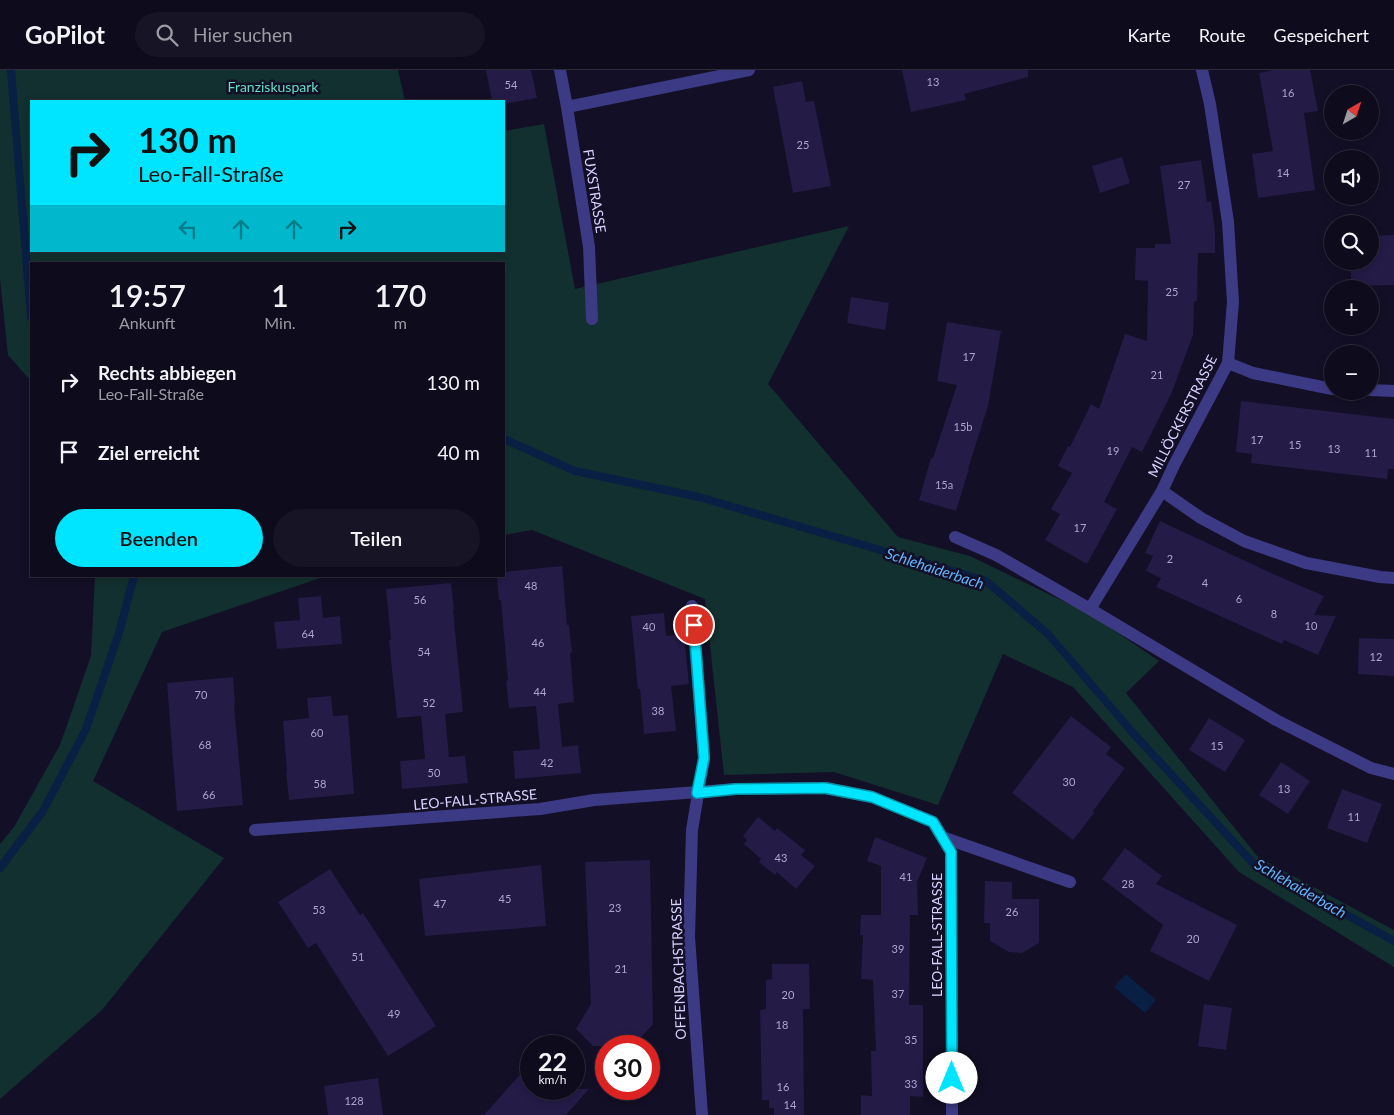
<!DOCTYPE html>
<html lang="de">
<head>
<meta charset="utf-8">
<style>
  :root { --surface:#0e0b1c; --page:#171425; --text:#f1f3f6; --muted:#9b9ba3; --line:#2e2b3b; --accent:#00e5ff }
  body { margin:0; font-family:Lato,sans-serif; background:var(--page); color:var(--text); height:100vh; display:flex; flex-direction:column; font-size:19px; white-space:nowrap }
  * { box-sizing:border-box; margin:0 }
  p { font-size:16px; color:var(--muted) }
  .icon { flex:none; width:28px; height:28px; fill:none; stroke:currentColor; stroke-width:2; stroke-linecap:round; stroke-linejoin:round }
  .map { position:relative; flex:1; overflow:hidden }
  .sheet { position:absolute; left:30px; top:192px; width:475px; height:315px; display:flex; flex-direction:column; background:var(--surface); border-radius:0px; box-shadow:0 2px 8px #0003,0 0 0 1px var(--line) }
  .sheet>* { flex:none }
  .banner { position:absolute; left:30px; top:30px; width:475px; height:152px; border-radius:0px; box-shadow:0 2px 8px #0003,0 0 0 1px var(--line); background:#00e5ff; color:#111; overflow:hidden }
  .needle { width:32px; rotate:39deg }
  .tools { position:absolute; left:1324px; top:15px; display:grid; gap:10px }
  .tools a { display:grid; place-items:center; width:55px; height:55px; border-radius:50%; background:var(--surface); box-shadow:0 2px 8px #0003,0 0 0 1px var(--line); font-size:25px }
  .speed { position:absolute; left:520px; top:965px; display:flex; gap:10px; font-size:25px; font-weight:700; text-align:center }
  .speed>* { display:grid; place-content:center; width:65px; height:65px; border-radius:50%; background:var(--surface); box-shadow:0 2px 8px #0003,0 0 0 1px var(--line); line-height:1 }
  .speed small { font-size:12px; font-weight:400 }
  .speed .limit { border:8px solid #d22; background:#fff; color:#111 }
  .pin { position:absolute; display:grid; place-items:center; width:42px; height:42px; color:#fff; margin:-21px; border:2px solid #fff; border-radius:50%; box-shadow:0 1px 5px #0007 }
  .me { position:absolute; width:55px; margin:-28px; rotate:0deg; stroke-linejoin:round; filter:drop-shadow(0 0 4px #0008) }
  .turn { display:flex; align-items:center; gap:18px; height:105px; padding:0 25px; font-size:22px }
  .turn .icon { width:65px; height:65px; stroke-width:2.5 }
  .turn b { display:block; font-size:35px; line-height:42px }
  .lanes { display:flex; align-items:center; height:48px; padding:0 25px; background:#0003; justify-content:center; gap:25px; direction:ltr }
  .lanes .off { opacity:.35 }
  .eta { display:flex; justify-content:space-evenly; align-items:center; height:85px; text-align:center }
  .eta b { font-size:30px; font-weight:600; line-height:35px }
  .button { display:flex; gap:10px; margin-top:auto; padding:10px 25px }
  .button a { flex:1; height:58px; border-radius:30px; background:var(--accent); color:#111; font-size:20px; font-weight:600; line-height:58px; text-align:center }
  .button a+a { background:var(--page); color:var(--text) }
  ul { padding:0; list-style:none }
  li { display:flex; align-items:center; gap:15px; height:70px; padding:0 25px }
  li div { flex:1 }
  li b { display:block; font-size:19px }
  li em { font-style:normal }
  header { display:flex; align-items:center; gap:30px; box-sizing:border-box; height:70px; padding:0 25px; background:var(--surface); border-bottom:1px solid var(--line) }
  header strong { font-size:24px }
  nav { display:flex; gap:28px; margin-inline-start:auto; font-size:18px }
  .search { width:350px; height:45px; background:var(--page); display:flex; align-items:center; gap:12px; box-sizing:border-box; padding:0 18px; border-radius:28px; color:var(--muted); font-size:19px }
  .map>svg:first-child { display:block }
  .green { fill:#12302f }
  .water { fill:#0a1f44 }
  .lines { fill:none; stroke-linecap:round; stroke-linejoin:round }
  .stream { stroke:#0a1f44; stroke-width:8 }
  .building { fill:#241b47 }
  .minor { stroke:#3d3a85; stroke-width:12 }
  .route-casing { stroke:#0095a6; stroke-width:12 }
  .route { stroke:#00e5ff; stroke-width:9 }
  .labels { text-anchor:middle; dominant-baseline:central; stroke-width:5; stroke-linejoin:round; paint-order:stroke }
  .number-label { font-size:11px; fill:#aca6d1 }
  .park-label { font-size:14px; fill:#5fe0c0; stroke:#130f26 }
  .street-label { font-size:14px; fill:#d9d4ff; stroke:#130f26 }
  .water-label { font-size:15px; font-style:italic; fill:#62b6ff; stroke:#130f26 }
</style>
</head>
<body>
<header>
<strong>GoPilot</strong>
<div class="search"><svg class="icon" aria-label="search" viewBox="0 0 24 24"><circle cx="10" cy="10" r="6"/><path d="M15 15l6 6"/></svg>Hier suchen</div>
<nav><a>Karte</a><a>Route</a><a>Gespeichert</a></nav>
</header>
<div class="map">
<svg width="1394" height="1045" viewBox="0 0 1394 1045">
  <rect width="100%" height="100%" fill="#130f26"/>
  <path class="green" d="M 0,0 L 398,0 L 405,31 L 31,31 L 31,181 L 504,181 L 504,61 L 544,54 L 575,219 L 849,156 L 768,314 L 898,467 L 970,486 L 1090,544 L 1159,591 L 1126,623 L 1258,787 L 1394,860 L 1394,897 L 1239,802 L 1073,617 L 1003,584 L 938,735 L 834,702 L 724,705 L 705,529 L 532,460 L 504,465 L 504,194 L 31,194 L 31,311 L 8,285 L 0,209 Z
    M 95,506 L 326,506 L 162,562 L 93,711 L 224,788 L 102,940 L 0,1029 L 0,774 L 14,757 L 60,675 L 91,586 Z"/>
  <path class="water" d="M 1126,904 L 1156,930 L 1145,943 L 1114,917 Z"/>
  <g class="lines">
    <path class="stream" d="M 11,0 L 31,247
      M 504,369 L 575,401 L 699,427 L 986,511 L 1048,564 L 1133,663 L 1253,793 L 1394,871
      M 0,798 L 43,741 L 86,659 L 119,563 L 134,506"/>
  </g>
  <path class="building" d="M 486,0 L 531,0 L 537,28 L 504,34 L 504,31 L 492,31 Z
    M 902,0 L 1028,0 L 1028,7 L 964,24 L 966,30 L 911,42 Z
    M 1274,0 L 1310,0 L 1318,41 L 1304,43 L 1315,120 L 1258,128 L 1252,84 L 1273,81 L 1259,3 Z
    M 802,11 L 806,32 L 814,31 L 831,116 L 793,123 L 773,17 Z
    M 1122,87 L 1130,113 L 1100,123 L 1092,96 Z
    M 1201,90 L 1207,132 L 1211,131 L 1215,160 L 1215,183 L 1198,183 L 1197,231 L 1194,231 L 1193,265 L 1172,322 L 1142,382 L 1132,377 L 1104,432 L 1117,439 L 1087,494 L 1045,470 L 1060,444 L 1051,439 L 1072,403 L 1058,396 L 1068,376 L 1070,377 L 1091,334 L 1099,339 L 1125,264 L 1147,271 L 1148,211 L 1135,210 L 1136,178 L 1155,178 L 1155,174 L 1171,174 L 1160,96 Z
    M 1394,165 L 1394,215 L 1351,216 L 1351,191 L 1370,191 L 1370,166 Z
    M 851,227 L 889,233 L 885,260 L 847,253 Z
    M 947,252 L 1001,261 L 988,336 L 968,399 L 969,399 L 956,441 L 919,430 L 931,388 L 933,388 L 957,315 L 937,311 Z
    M 1241,331 L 1394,349 L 1394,399 L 1388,399 L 1387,409 L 1251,393 L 1252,384 L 1236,382 Z
    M 1160,451 L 1271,503 L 1324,526 L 1314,545 L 1336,546 L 1318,585 L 1284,570 L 1282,574 L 1156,517 L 1161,508 L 1146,501 L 1153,486 L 1145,483 Z
    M 562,496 L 567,555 L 569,555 L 572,582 L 570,583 L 574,632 L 558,634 L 562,677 L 578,675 L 581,703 L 515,709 L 513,681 L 540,679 L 536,636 L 509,638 L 506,611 L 508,610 L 501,530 L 499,530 L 497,506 L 504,506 L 504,502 Z
    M 451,513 L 454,540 L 453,540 L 463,642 L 445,644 L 449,687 L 465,686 L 468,713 L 402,719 L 400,691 L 425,689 L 421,646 L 397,648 L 389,570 L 391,570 L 386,519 Z
    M 321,526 L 323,548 L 340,546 L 342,574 L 277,579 L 274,552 L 300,550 L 298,528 Z
    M 664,543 L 666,566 L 684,564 L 689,614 L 671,616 L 676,661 L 644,664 L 640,619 L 638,619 L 631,546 Z
    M 1359,568 L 1394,569 L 1394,606 L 1358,604 Z
    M 233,607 L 235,634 L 234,635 L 243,735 L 177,741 L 167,613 Z
    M 331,626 L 333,646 L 348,645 L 354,724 L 289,730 L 286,702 L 287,702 L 283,651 L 309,648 L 307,628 Z
    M 1071,646 L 1111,677 L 1106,684 L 1125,698 L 1093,741 L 1094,743 L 1073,770 L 1012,723 Z
    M 1209,648 L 1245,670 L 1225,702 L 1189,680 Z
    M 1281,692 L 1310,711 L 1288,744 L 1259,725 Z
    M 1342,719 L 1382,734 L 1367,773 L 1327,758 Z
    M 758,747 L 775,761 L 777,758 L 796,773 L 805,780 L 801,785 L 815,796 L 796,819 L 777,802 L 775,805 L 759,792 L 761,789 L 744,774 L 747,770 L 743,766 Z
    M 875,767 L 927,788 L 917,812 L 918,845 L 910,845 L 909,935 L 923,935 L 923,1027 L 910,1026 L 910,1045 L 861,1045 L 861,1025 L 872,1026 L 871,981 L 876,981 L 873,910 L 861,909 L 863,865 L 860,865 L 861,845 L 881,845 L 881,796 L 867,791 Z
    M 1125,778 L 1162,806 L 1156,814 L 1237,855 L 1209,911 L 1150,881 L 1163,855 L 1102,809 Z
    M 650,790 L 653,954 L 633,976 L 593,976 L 576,959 L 591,934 L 585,792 Z
    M 541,795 L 546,856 L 425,866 L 419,809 Z
    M 330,799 L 360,845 L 363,843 L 436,956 L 388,986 L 316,873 L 308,878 L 278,832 Z
    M 985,811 L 1012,812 L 1012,829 L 1039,829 L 1039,873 L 1022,883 L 1009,882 L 990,871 L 990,853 L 984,853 Z
    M 772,894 L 809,894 L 810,939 L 803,939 L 804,1045 L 774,1045 L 774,1038 L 769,1038 L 769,1030 L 762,1030 L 760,940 L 766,939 L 766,910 L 772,909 Z
    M 1204,934 L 1232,938 L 1226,980 L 1198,976 Z
    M 531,992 L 531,1019 L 589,1019 L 566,1045 L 484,1045 Z
    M 378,1008 L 383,1045 L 328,1045 L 324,1016 Z"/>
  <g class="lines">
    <path class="minor" d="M 560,0 L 567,37 L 589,177 L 592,249
      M 567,37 L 749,0
      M 1228,293 L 1253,303 L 1332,319
      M 1370,320 L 1394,321
      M 1162,421 L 1201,448 L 1244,471 L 1306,493 L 1380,507 L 1394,508
      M 955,467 L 996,485 L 1090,539 L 1276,650 L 1371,698 L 1394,704
      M 692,536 L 704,688 L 692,760 L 689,867 L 702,1045
      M 1090,539 L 1162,421 L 1174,395 L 1228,293 L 1233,232 L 1228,152 L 1210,34 L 1202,0
      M 255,760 L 540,739 L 594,730 L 736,719 L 825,718 L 872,727 L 933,752 L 951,782 L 952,1045
      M 942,767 L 1070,812"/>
  </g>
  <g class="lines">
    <defs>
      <path id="route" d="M 694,555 L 704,688 L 697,723 L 736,719 L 825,718 L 872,727 L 933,752 L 951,782 L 952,1008"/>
    </defs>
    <use href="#route" class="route-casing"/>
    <use href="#route" class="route"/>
  </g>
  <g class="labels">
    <g class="number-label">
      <text x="933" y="11">13</text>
      <text x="511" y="14">54</text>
      <text x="1288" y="22">16</text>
      <text x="803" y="74">25</text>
      <text x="1283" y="102">14</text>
      <text x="1184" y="114">27</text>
      <text x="1172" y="221">25</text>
      <text x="969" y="286">17</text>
      <text x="1157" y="304">21</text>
      <text x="963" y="356">15b</text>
      <text x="1257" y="369">17</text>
      <text x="1295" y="374">15</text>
      <text x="1334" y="378">13</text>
      <text x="1113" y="380">19</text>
      <text x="1371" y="382">11</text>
      <text x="944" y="414">15a</text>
      <text x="1080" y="457">17</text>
      <text x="1170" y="488">2</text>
      <text x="1205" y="512">4</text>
      <text x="531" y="515">48</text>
      <text x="1239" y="528">6</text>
      <text x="420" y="529">56</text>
      <text x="1274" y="543">8</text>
      <text x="1311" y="555">10</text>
      <text x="649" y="556">40</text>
      <text x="308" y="563">64</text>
      <text x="538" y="572">46</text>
      <text x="424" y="581">54</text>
      <text x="1376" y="586">12</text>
      <text x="540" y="621">44</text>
      <text x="201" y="624">70</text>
      <text x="429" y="632">52</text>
      <text x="658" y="640">38</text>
      <text x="317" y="662">60</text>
      <text x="205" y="674">68</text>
      <text x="1217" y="675">15</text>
      <text x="547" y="692">42</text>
      <text x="434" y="702">50</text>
      <text x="1069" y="711">30</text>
      <text x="320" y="713">58</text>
      <text x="1284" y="718">13</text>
      <text x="209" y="724">66</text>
      <text x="1354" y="746">11</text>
      <text x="781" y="787">43</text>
      <text x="906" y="806">41</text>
      <text x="1128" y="813">28</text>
      <text x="505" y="828">45</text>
      <text x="440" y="833">47</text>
      <text x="615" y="837">23</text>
      <text x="319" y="839">53</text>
      <text x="1012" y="841">26</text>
      <text x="1193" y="868">20</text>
      <text x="898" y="878">39</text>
      <text x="358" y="886">51</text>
      <text x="621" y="898">21</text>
      <text x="898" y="923">37</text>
      <text x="788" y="924">20</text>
      <text x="394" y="943">49</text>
      <text x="782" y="954">18</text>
      <text x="911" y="969">35</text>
      <text x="911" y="1013">33</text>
      <text x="783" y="1016">16</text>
      <text x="354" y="1030">128</text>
      <text x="790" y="1034">14</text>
    </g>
    <g class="park-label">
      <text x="273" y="16">Franziskuspark</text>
    </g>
    <g class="street-label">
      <text transform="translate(595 121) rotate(81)">FUXSTRASSE</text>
      <text transform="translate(1182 346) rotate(-63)">MILLÖCKERSTRASSE</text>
      <text transform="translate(475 729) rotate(-5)">LEO-FALL-STRASSE</text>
      <text transform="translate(936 865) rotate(-90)">LEO-FALL-STRASSE</text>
      <text transform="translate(678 899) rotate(-92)">OFFENBACHSTRASSE</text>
    </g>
    <g class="water-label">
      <text transform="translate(935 498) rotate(18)">Schlehaiderbach</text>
      <text transform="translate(1301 818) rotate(30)">Schlehaiderbach</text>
    </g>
  </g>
</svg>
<div class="tools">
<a><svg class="needle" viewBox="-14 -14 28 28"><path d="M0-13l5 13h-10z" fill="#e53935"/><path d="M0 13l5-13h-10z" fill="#9b9ba3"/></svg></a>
<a><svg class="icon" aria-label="sound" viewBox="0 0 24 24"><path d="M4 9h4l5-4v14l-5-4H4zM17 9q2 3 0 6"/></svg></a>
<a><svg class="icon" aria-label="search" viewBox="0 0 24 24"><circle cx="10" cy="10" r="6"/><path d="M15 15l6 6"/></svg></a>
<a>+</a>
<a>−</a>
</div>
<div class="speed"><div>22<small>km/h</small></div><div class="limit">30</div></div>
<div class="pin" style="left:694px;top:555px;background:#d93025"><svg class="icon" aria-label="arrive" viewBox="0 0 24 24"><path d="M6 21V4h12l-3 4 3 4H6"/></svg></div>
<svg class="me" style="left:952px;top:1008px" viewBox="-20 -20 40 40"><circle r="19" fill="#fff"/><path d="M0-13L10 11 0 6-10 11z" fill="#00e5ff"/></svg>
<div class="banner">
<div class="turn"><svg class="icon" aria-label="right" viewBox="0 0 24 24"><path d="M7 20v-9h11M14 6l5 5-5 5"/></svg><div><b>130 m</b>Leo-Fall-Straße</div></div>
<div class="lanes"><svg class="icon off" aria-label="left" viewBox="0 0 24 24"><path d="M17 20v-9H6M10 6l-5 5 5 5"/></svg><svg class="icon off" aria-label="ahead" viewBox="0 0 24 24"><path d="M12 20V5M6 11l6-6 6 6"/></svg><svg class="icon off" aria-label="ahead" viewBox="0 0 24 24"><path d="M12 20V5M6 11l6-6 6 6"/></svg><svg class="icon" aria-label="right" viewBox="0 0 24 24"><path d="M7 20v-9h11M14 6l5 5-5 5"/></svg></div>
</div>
<section class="sheet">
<div class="eta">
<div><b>19:57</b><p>Ankunft</p></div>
<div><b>1</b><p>Min.</p></div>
<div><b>170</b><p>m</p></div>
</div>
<ul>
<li><svg class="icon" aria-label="right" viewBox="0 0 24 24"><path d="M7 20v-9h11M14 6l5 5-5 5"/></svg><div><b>Rechts abbiegen</b><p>Leo-Fall-Straße</p></div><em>130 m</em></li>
<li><svg class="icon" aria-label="arrive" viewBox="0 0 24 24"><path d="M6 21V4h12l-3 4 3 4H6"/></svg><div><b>Ziel erreicht</b></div><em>40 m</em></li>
</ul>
<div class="button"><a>Beenden</a><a>Teilen</a></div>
</section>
</div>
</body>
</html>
